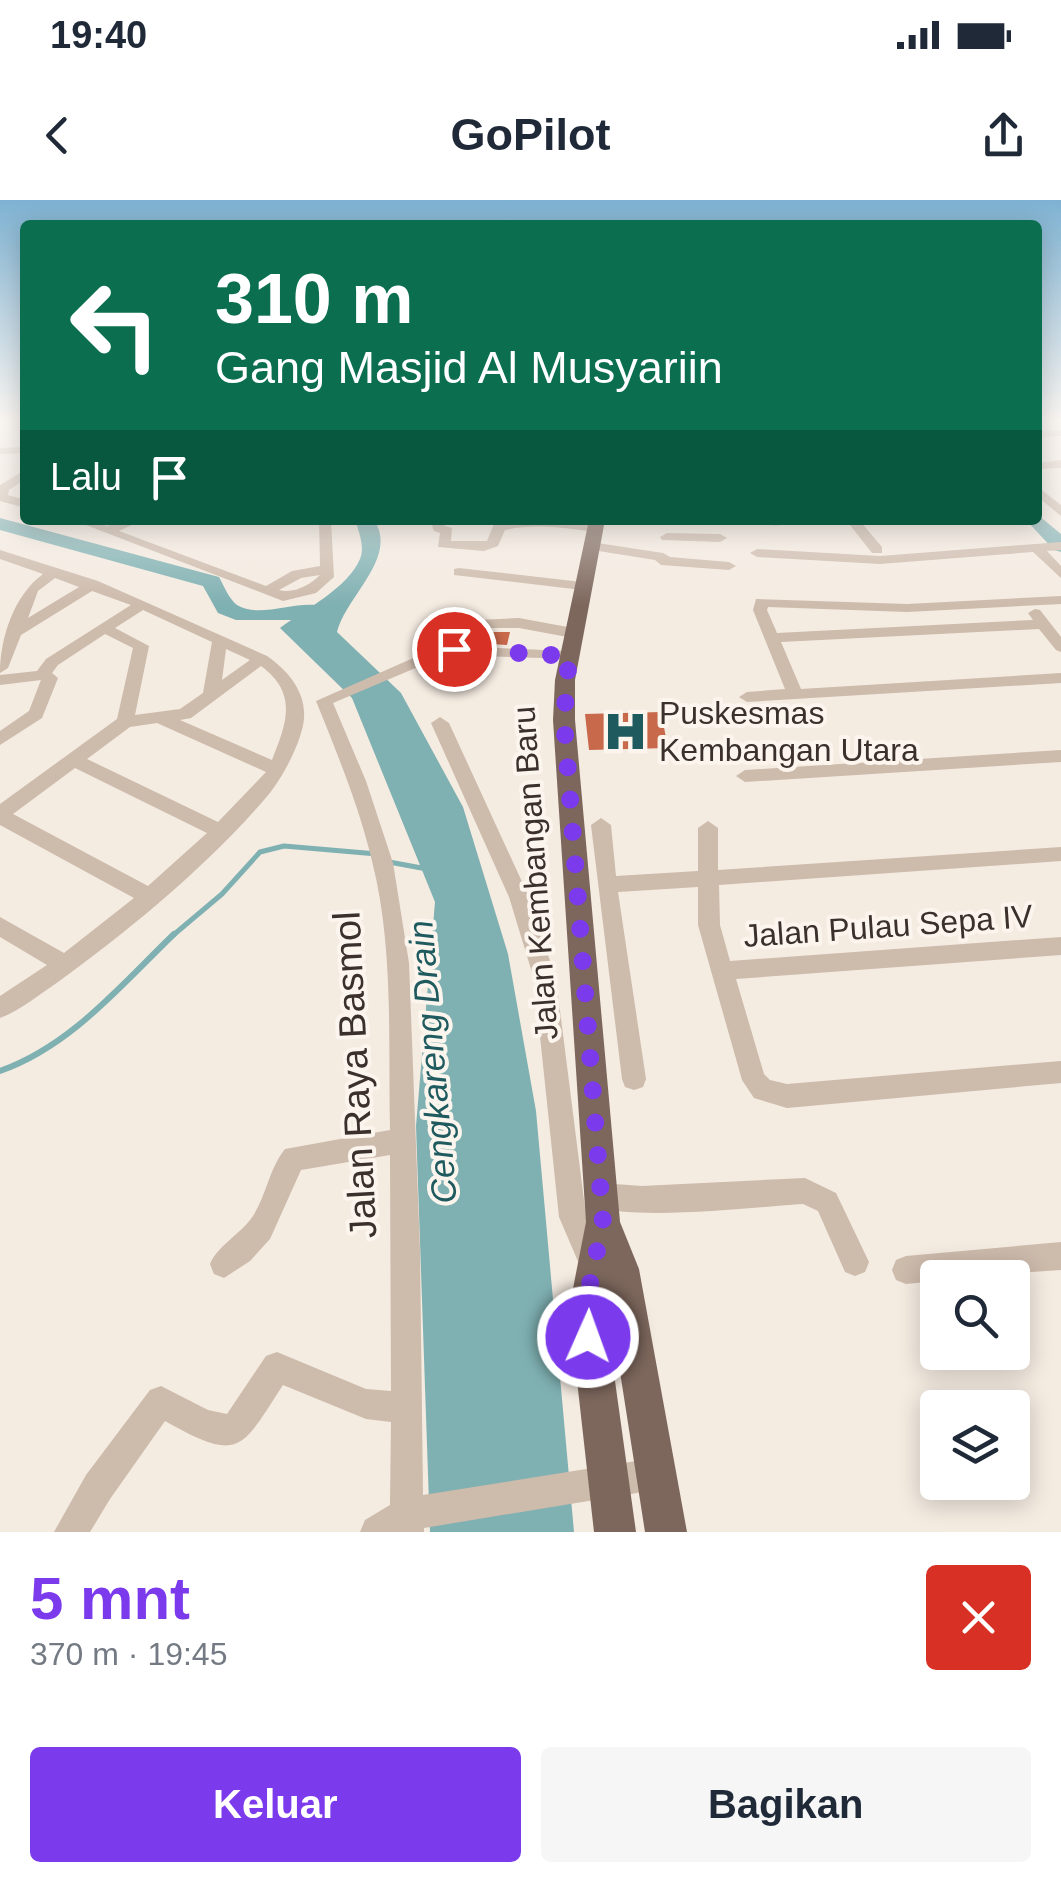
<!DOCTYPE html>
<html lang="id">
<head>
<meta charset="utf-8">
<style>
  :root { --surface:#fff; --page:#f6f6f7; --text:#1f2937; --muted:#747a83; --accent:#7c3aed }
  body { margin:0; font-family:Arial,sans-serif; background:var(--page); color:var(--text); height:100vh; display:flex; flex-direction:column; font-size:38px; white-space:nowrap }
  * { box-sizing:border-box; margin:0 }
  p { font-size:32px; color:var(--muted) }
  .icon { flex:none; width:55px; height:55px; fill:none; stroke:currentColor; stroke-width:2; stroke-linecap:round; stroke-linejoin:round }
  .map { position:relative; height:1332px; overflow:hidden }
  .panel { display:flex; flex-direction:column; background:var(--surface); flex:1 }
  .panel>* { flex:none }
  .banner { position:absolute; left:20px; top:20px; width:1022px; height:305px; border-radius:10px; box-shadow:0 5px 25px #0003; background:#0b6e4f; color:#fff; overflow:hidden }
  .controls { position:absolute; left:920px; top:1060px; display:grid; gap:20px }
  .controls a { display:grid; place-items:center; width:110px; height:110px; border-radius:10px; background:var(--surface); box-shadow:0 5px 25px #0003; font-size:50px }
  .pin { position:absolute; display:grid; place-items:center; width:85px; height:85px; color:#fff; margin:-42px; border:5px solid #fff; border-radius:50%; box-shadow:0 2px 10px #0007 }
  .me { position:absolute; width:110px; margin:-55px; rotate:2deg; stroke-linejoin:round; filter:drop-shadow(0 0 8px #0008) }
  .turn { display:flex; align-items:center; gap:35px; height:210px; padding:0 30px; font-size:45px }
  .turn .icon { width:130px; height:130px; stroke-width:2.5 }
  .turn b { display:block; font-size:70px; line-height:85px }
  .then { display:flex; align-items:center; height:95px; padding:0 30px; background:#0003; gap:20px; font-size:38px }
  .round { display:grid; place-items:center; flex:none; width:105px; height:105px; border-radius:10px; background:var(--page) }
  .head { display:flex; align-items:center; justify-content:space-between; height:170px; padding:0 30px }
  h1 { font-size:60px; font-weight:700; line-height:75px; color:var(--accent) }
  .action { display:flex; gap:20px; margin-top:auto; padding:20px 30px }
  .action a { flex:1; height:115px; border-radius:10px; background:var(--accent); color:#fff; font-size:40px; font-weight:700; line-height:115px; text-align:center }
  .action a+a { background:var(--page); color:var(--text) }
  .status { display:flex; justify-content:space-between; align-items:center; height:70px; padding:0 50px; background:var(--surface); direction:ltr }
  .status svg { height:28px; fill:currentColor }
  header { display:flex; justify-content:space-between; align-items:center; height:130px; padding:0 30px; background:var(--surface); font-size:45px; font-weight:700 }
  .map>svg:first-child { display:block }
  .water { fill:#7fb0b2 }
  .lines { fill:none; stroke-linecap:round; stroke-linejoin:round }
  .stream-far1 { stroke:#7fb0b2; stroke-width:5 }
  .stream { stroke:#7fb0b2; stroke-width:6 }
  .river { fill:#7fb0b2; fill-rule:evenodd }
  .building { fill:#c8694b }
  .minor { fill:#cdbbac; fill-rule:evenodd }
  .major { fill:#7d675c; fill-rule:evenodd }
  .route { stroke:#7c3aed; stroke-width:18; stroke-dasharray:0 32.4 }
  .labels { text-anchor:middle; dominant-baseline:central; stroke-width:8; stroke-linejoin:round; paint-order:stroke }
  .poi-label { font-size:32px; fill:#3b302b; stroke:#fbf5ee; text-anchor:start }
  .street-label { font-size:32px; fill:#3b302b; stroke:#fbf5ee }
  .water-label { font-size:35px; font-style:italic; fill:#1f5a5e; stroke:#fbf5ee }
  .near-street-label { font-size:38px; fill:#3b302b; stroke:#fbf5ee }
</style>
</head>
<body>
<div class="status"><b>19:40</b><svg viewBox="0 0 49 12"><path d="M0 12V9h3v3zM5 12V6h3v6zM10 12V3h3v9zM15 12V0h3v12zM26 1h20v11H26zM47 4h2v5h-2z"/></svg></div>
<header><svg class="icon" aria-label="back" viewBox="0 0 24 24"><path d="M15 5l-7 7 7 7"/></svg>GoPilot<svg class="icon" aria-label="share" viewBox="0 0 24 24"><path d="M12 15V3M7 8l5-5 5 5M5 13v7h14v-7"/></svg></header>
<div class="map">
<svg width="1061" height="1332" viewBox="0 0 1061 1332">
  <rect width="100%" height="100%" fill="#f4ebe1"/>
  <path class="water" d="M 355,320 L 374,320 C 399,357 346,396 337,432 L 401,493 L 463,607 L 508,754 L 536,911 L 574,1332 L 430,1332 L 416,926 L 435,702 L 352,498 L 280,428 C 304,410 348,388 360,359 C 365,347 359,332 355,320 Z"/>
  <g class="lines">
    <path class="stream-far1" d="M 389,662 L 427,669
      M 171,737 L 222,694 L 260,652 L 284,646 L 377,654"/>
    <path class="stream" d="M 0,871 C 71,846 121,785 174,734"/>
    <path class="river" d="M 1038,315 L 1061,334 L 1061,352 L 1054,350 L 1026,320 L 1038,320 Z
      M 0,318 L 219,377 C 224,386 229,399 237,405 C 264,422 311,391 335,413 L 324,420 L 236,420 L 218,413 L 203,386 L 0,330 Z"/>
  </g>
  <path class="building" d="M 467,432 L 510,432 L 507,445 L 456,442 Z
    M 661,512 L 668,548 L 589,550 L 585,514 Z"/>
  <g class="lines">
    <path class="minor" d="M 1061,230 L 1061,236 L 1038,237 L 1038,231 Z
      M 25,247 L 25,253 L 0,254 L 0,248 Z
      M 1061,260 L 1061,268 L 1038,269 L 1038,263 Z
      M 25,270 L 25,279 L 9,290 L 8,295 L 25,300 L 25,308 L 0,301 L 0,285 Z
      M 1038,287 L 1061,305 L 1061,316 L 1038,297 Z
      M 73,320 L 91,320 L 107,326 L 124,320 L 142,320 L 119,331 L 266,386 L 292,371 L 320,366 L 319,320 L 331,320 L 334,377 L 316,393 L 283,401 ZM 320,375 C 310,385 294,394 279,390 L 301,378 Z
      M 430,320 L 442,320 L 445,326 L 452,328 L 451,341 L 487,341 L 494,324 C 521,318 579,315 602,328 L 595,332 C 565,328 535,323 505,330 L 498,346 L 484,351 L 438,347 L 440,333 L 434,331 Z
      M 751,320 L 797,320 C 787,327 761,327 751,320 Z
      M 846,320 L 859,320 L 882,347 L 882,353 L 872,353 Z
      M 667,333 L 720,334 L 727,338 L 720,342 L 662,340 L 660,337 Z
      M 591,342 L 663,353 L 670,357 L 729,362 L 736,366 L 729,370 L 661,365 L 655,360 L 586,349 L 584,346 Z
      M 1061,342 L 1061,350 L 1047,351 L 1061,366 L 1061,378 L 1033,352 L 880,364 L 757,357 L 750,353 L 757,349 L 880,356 Z
      M 0,350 L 98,381 L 267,456 C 287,470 306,491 304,518 C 303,539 283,577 269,594 C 211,663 130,730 58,782 C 40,794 21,810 0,818 L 0,796 L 47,765 L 0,737 L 0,717 L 64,753 L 134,698 L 0,625 L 0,604 L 117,519 L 133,448 L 105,434 L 58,465 L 52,473 L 58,478 L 42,518 L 0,545 L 0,531 L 29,511 L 41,480 L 0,485 L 0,475 L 37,471 L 46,459 L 131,405 L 92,391 L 21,435 L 8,468 L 0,473 C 0,438 14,395 43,374 L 0,359 ZM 55,378 L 79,387 L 28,418 L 38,391 ZM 143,410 L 212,442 L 203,493 L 180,509 L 135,515 L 149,446 L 115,428 ZM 226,449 L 250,460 L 222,480 ZM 261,466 C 299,494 286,524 272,560 L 180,520 L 191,518 ZM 157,523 L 266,572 L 218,622 L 87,559 L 130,527 ZM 75,568 L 207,633 L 148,686 L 13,614 Z
      M 459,368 L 582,382 L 589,386 L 582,390 L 454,375 L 454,369 Z
      M 1061,396 L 1061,404 L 907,412 L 768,407 L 767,410 L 777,433 L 1033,420 L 1028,413 L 1035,409 L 1040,410 L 1061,437 L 1061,452 L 1056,450 L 1039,429 L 781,442 L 801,489 L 1061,473 L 1061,483 L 747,502 L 739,497 L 747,492 L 785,489 L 753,410 L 756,399 L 907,404 Z
      M 519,418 L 573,428 L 581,433 L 573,438 L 519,428 L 465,428 L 451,442 L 451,446 L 569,451 L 577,456 L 575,459 L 446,455 L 333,503 L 366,581 L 393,663 L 409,763 L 420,1050 L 423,1295 L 655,1258 L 666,1263 L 671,1274 L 666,1285 L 655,1290 L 424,1328 L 424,1332 L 360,1332 L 365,1320 L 390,1305 L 391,1222 L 366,1219 L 283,1185 C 241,1249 241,1264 165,1221 L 110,1299 L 90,1332 L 54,1332 L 86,1275 L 150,1190 L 161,1186 L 208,1210 L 227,1214 L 266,1156 L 277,1152 L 366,1189 L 391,1191 L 390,955 L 301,970 L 270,1039 L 250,1061 L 224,1078 L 214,1074 L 210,1064 C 218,1045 241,1034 253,1016 C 267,994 269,969 285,949 L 390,930 C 388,841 394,747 372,661 C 359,606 337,553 316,501 L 436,448 L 438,438 L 456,421 Z
      M 440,517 L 449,523 L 529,697 L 556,779 L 586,1016 L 607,1063 L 603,1073 L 593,1077 L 583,1073 L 559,1017 L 534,779 L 509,697 L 431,523 Z
      M 1061,550 L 1061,562 L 745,582 L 736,576 L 745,570 Z
      M 601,618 L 611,625 L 616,676 L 698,671 L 698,628 L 708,621 L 718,628 L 718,670 L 1061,647 L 1061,661 L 719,685 L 720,725 L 730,761 L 1061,737 L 1061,755 L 736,779 L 764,874 L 770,880 L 787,884 L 1061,861 L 1061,883 L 787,908 L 754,898 L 742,880 L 698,725 L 698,687 L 618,692 L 646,879 L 643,887 L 634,890 L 625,887 L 622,879 L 591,625 Z
      M 805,978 L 836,993 L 869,1062 L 865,1072 L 855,1076 L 845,1072 L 818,1011 L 803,1004 C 755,1007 631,1022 592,1005 L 588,996 L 592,987 L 601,983 L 642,986 Z
      M 1061,1042 L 1061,1070 L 938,1078 L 938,1081 L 906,1084 L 896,1080 L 892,1070 L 896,1060 L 906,1056 Z"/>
    <path class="major" d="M 589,320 L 605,320 L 575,480 L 575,520 L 620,1022 L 639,1069 L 687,1332 L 645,1332 L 608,1095 L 605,1109 L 636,1332 L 594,1332 L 569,1109 L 586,1022 L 553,520 L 555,480 Z"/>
  </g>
  <linearGradient id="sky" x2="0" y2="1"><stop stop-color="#7eb2d2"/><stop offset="0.54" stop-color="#faf6f2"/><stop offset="1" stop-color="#faf6f2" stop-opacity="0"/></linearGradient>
  <rect width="1061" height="406" fill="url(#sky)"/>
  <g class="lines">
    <path class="route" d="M 454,449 L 569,456 L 564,520 L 603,1022 L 590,1084 L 588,1137"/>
  </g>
  <defs>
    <symbol id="hospital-bare" viewBox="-9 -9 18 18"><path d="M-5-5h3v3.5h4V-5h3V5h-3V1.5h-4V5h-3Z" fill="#1f5a5e" stroke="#fbf5ee" stroke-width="2.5" paint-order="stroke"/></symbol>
  </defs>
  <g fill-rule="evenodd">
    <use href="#hospital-bare" x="594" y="500" width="63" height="63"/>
  </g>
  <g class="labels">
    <g class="poi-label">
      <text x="659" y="513">Puskesmas<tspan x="659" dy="37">Kembangan Utara</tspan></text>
    </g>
    <g class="street-label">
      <text transform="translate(535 673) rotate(-94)">Jalan Kembangan Baru</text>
      <text transform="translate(888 726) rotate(-4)">Jalan Pulau Sepa IV</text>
    </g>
    <g class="water-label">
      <text transform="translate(432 862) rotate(-95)">Cengkareng Drain</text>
    </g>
    <g class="near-street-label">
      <text transform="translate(355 875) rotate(-93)">Jalan Raya Basmol</text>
    </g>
  </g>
</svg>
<div class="controls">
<a><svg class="icon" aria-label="search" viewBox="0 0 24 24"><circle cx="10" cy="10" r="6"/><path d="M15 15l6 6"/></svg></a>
<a><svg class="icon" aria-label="layers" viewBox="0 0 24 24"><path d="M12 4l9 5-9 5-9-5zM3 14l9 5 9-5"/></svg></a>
</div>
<div class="pin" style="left:454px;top:449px;background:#d93025"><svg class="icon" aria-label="arrive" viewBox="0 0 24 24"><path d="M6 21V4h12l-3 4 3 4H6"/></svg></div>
<svg class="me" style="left:588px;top:1137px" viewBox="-20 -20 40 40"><circle r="17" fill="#7c3aed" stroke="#fff" stroke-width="3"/><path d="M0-11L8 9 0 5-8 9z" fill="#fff"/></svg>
<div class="banner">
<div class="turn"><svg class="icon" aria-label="left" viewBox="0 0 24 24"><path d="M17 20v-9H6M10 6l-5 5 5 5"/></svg><div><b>310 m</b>Gang Masjid Al Musyariin</div></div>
<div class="then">Lalu<svg class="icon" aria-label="arrive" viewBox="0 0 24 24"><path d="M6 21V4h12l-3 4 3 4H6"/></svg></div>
</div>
</div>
<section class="panel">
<div class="head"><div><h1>5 mnt</h1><p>370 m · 19:45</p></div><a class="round" style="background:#d93025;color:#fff"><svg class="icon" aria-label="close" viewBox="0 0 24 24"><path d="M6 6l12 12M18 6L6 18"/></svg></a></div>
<div class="action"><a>Keluar</a><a>Bagikan</a></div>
</section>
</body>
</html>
